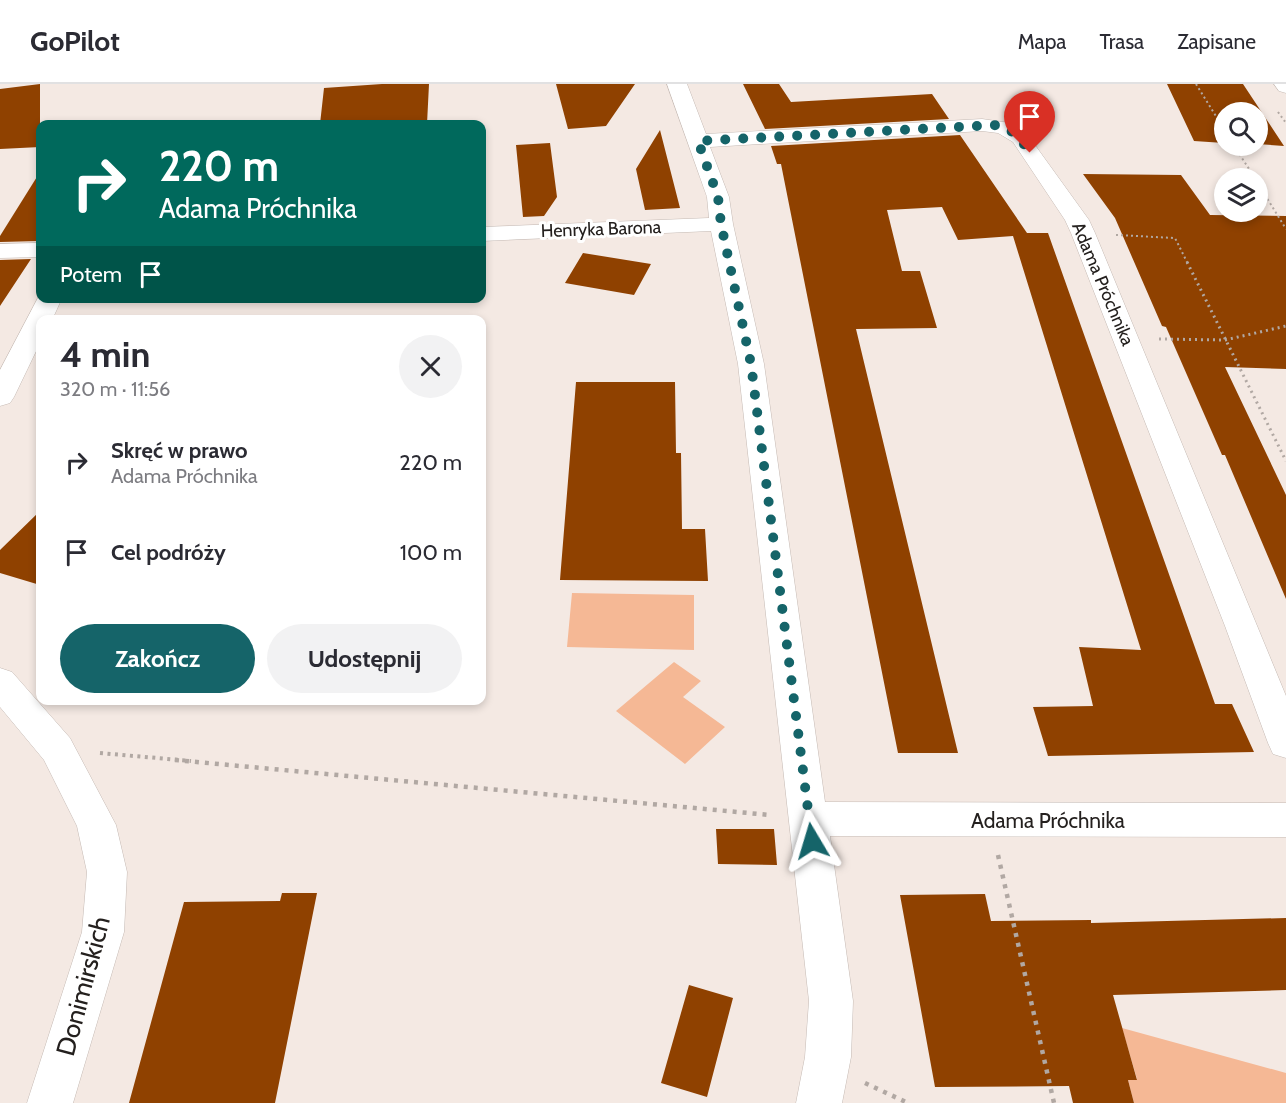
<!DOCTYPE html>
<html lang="pl">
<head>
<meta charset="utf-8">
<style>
  :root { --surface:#fff; --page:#f2f2f3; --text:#2b2b33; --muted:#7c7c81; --line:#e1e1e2; --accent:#156469 }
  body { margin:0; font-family:Cabin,sans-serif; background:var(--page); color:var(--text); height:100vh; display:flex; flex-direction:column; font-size:22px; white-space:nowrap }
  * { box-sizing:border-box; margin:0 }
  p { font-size:20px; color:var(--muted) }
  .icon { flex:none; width:33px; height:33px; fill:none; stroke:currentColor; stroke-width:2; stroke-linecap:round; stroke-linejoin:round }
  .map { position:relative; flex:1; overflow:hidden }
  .side { position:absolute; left:36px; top:231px; width:450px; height:390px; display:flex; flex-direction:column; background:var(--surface); border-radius:12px; box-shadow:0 3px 9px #0003 }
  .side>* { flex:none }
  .guide { position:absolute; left:36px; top:36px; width:450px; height:183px; border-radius:12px; box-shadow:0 3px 9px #0003; background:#00695c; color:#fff; overflow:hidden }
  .controls { position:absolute; left:1214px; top:18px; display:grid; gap:12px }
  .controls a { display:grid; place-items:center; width:54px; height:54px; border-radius:50%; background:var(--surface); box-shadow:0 3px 9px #0003; font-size:30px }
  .pin { position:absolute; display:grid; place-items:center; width:51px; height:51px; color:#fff; margin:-62px -26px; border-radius:50% 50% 50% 0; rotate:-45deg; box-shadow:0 0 6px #0007 }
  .pin .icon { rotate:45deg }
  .me { position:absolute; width:66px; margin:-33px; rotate:353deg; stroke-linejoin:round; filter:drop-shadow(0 0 4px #0008) }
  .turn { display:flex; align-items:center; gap:21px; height:126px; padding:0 24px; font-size:27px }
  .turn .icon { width:78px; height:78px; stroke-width:2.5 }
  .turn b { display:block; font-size:42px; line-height:51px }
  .then { display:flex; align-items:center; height:57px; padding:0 24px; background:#0003; gap:12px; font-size:22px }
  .round { display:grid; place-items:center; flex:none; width:63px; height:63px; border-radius:32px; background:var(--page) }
  .summary { display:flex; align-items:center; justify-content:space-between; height:102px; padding:0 24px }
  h1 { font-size:36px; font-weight:700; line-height:45px }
  .button { display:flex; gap:12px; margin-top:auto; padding:12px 24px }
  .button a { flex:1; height:69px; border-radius:36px; background:var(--accent); color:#fff; font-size:24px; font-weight:700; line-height:69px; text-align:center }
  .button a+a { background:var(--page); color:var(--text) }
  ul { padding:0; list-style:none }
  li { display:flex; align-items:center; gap:18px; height:90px; padding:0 24px }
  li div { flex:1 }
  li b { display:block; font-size:22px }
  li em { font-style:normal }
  header { display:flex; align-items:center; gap:36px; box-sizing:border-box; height:84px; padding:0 30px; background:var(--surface); border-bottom:2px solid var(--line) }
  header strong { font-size:28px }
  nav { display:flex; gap:33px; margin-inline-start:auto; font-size:21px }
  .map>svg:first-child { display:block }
  .green { fill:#f5b895 }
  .building { fill:#8f4100 }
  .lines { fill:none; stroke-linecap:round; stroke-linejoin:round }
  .minor-casing { stroke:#c5bab4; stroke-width:1 }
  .path-far3 { stroke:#b1a8a3; stroke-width:2; stroke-dasharray:2 3; stroke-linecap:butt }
  .path-far2 { stroke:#b1a8a3; stroke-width:3; stroke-dasharray:2 4; stroke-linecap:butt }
  .path-far1 { stroke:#b1a8a3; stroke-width:4; stroke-dasharray:3 4.5; stroke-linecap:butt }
  .path { stroke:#b1a8a3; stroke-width:4.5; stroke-dasharray:4 6; stroke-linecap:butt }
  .minor { fill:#fff; fill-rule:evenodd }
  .route { stroke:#156469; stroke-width:10; stroke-dasharray:0 18 }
  .labels { text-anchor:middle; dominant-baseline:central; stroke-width:6; stroke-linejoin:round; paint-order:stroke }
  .far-street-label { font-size:18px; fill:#24201e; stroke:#fff }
  .street-label { font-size:21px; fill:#24201e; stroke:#fff }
  .near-street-label { font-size:26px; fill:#24201e; stroke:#fff }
</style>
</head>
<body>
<header>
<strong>GoPilot</strong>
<nav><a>Mapa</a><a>Trasa</a><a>Zapisane</a></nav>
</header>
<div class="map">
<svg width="1286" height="1019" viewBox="0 0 1286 1019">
  <rect width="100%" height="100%" fill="#f4e9e3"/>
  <path class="green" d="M 572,509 L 694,511 L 694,566 L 567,563 Z
    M 674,578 L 701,597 L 683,613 L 725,643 L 685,680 L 616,627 Z
    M 1122,944 L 1286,989 L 1286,1019 L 1134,1019 L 1128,996 L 1137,995 Z"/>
  <path class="building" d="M 40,0 L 40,63 L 0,65 L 0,5 Z
    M 382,0 L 429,0 L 427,40 L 320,40 L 324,4 Z
    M 556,0 L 635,0 L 606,42 L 568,45 Z
    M 743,0 L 779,0 L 791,18 L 932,10 L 949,35 L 765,45 Z
    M 1167,0 L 1243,0 L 1284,62 L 1257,60 L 1257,28 L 1224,28 L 1224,59 L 1194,57 Z
    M 660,46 L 680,124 L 645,126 L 636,85 Z
    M 960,51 L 1027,149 L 1048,149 L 1215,620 L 1232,620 L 1254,668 L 1048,672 L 1033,623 L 1093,622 L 1079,563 L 1141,566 L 1013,152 L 958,156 L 942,123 L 887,126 L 902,187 L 920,187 L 937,244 L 856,245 L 958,669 L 898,669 L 781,80 L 777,80 L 771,62 Z
    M 550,59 L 557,113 L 544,132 L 523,133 L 516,61 Z
    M 40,88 L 40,157 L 0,158 L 0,152 Z
    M 1083,90 L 1181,91 L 1210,131 L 1286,132 L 1286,285 L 1225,283 L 1286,411 L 1286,515 L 1225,371 L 1222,371 L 1166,243 L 1162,242 L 1115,134 Z
    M 583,169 L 651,180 L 634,211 L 565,199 Z
    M 31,175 L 0,222 L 0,176 Z
    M 576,298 L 675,298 L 676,369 L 681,369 L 682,445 L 705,445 L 708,497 L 560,496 Z
    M 40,427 L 40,501 L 0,489 L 0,466 Z
    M 716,745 L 774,745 L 777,781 L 718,780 Z
    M 282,809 L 317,809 L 275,1019 L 129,1019 L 184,818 L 280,817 Z
    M 985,810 L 991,837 L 1091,836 L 1091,839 L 1286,834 L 1286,906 L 1113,911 L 1137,996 L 1128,996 L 1134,1019 L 1073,1019 L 1069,1002 L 935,1003 L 900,811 Z
    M 689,901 L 733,914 L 707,1013 L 661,999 Z"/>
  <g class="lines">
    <defs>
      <path id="minor" d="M 667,0 L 687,0 L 706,50 L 982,35 L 1010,39 L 1027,50 L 1089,136 L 1095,149 L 1286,612 L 1286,674 L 1273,670 L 1268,659 L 1225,542 L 1071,149 L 1065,136 L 1013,58 L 998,49 L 982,47 L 710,63 L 729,113 L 733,140 L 764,280 L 825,718 L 1286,719 L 1286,753 L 830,752 L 853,917 L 851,973 L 842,1019 L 796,1019 L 805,973 L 809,917 L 738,280 L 711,147 L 482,157 L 482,143 L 709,134 L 707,113 Z
        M 1274,0 L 1286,0 L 1286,9 L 1279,7 Z
        M 40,159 L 40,173 L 0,174 L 0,160 Z
        M 40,210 L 40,214 L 62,214 L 52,236 L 40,236 L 40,259 L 14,313 L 10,319 L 0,322 L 0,286 Z
        M 0,584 L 12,588 L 70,654 L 116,741 L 127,788 L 124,848 L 73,1019 L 27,1019 L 82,848 L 87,788 L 77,742 L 44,676 L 0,623 Z"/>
    </defs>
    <use href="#minor" class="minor-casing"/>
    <path class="path-far3" d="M 1196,0 L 1224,45
      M 1278,28 L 1286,39
      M 1234,62 L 1255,94
      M 1257,98 L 1286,145
      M 1116,151 L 1175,154 L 1188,180"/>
    <path class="path-far2" d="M 1187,178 L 1286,377
      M 1159,255 L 1225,256 L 1286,242"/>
    <path class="path-far1" d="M 100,669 L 191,677"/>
    <path class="path" d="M 175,676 L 770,731
      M 998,771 L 1054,1019
      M 865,999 L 908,1019"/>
    <use href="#minor" class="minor"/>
  </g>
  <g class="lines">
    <path class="route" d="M 812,757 L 751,280 L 721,140 L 718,113 L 698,57 L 994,41 C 1013,44 1020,54 1030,69"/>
  </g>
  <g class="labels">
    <g class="far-street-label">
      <text transform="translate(601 145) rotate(-2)">Henryka Barona</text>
      <text transform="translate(1103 200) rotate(67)">Adama Próchnika</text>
    </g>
    <g class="street-label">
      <text x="1048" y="736">Adama Próchnika</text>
    </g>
    <g class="near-street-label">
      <text transform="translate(83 902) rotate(-75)">Donimirskich</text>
    </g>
  </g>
</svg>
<div class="controls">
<a><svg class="icon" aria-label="search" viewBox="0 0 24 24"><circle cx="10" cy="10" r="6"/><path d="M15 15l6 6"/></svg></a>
<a><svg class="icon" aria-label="layers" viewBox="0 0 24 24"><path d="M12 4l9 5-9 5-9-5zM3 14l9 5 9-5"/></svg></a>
</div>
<div class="pin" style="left:1030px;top:69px;background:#d93025"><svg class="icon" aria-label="arrive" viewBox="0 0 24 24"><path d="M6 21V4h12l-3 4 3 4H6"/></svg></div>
<svg class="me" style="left:812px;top:757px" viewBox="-20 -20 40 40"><path d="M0-17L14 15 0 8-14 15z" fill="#156469" stroke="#fff" stroke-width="4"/></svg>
<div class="guide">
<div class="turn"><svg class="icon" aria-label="right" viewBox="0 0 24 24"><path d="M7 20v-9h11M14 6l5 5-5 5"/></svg><div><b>220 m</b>Adama Próchnika</div></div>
<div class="then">Potem<svg class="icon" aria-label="arrive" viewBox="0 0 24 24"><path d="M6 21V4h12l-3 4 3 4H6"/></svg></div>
</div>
<section class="side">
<div class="summary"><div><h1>4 min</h1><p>320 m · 11:56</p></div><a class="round"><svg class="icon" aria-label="close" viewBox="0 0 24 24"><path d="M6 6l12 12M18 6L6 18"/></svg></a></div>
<ul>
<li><svg class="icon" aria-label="right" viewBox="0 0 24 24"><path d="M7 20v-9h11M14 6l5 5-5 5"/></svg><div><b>Skręć w prawo</b><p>Adama Próchnika</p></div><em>220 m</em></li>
<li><svg class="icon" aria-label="arrive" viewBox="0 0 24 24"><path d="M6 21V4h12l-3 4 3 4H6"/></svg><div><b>Cel podróży</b></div><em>100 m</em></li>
</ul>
<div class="button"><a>Zakończ</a><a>Udostępnij</a></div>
</section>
</div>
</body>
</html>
